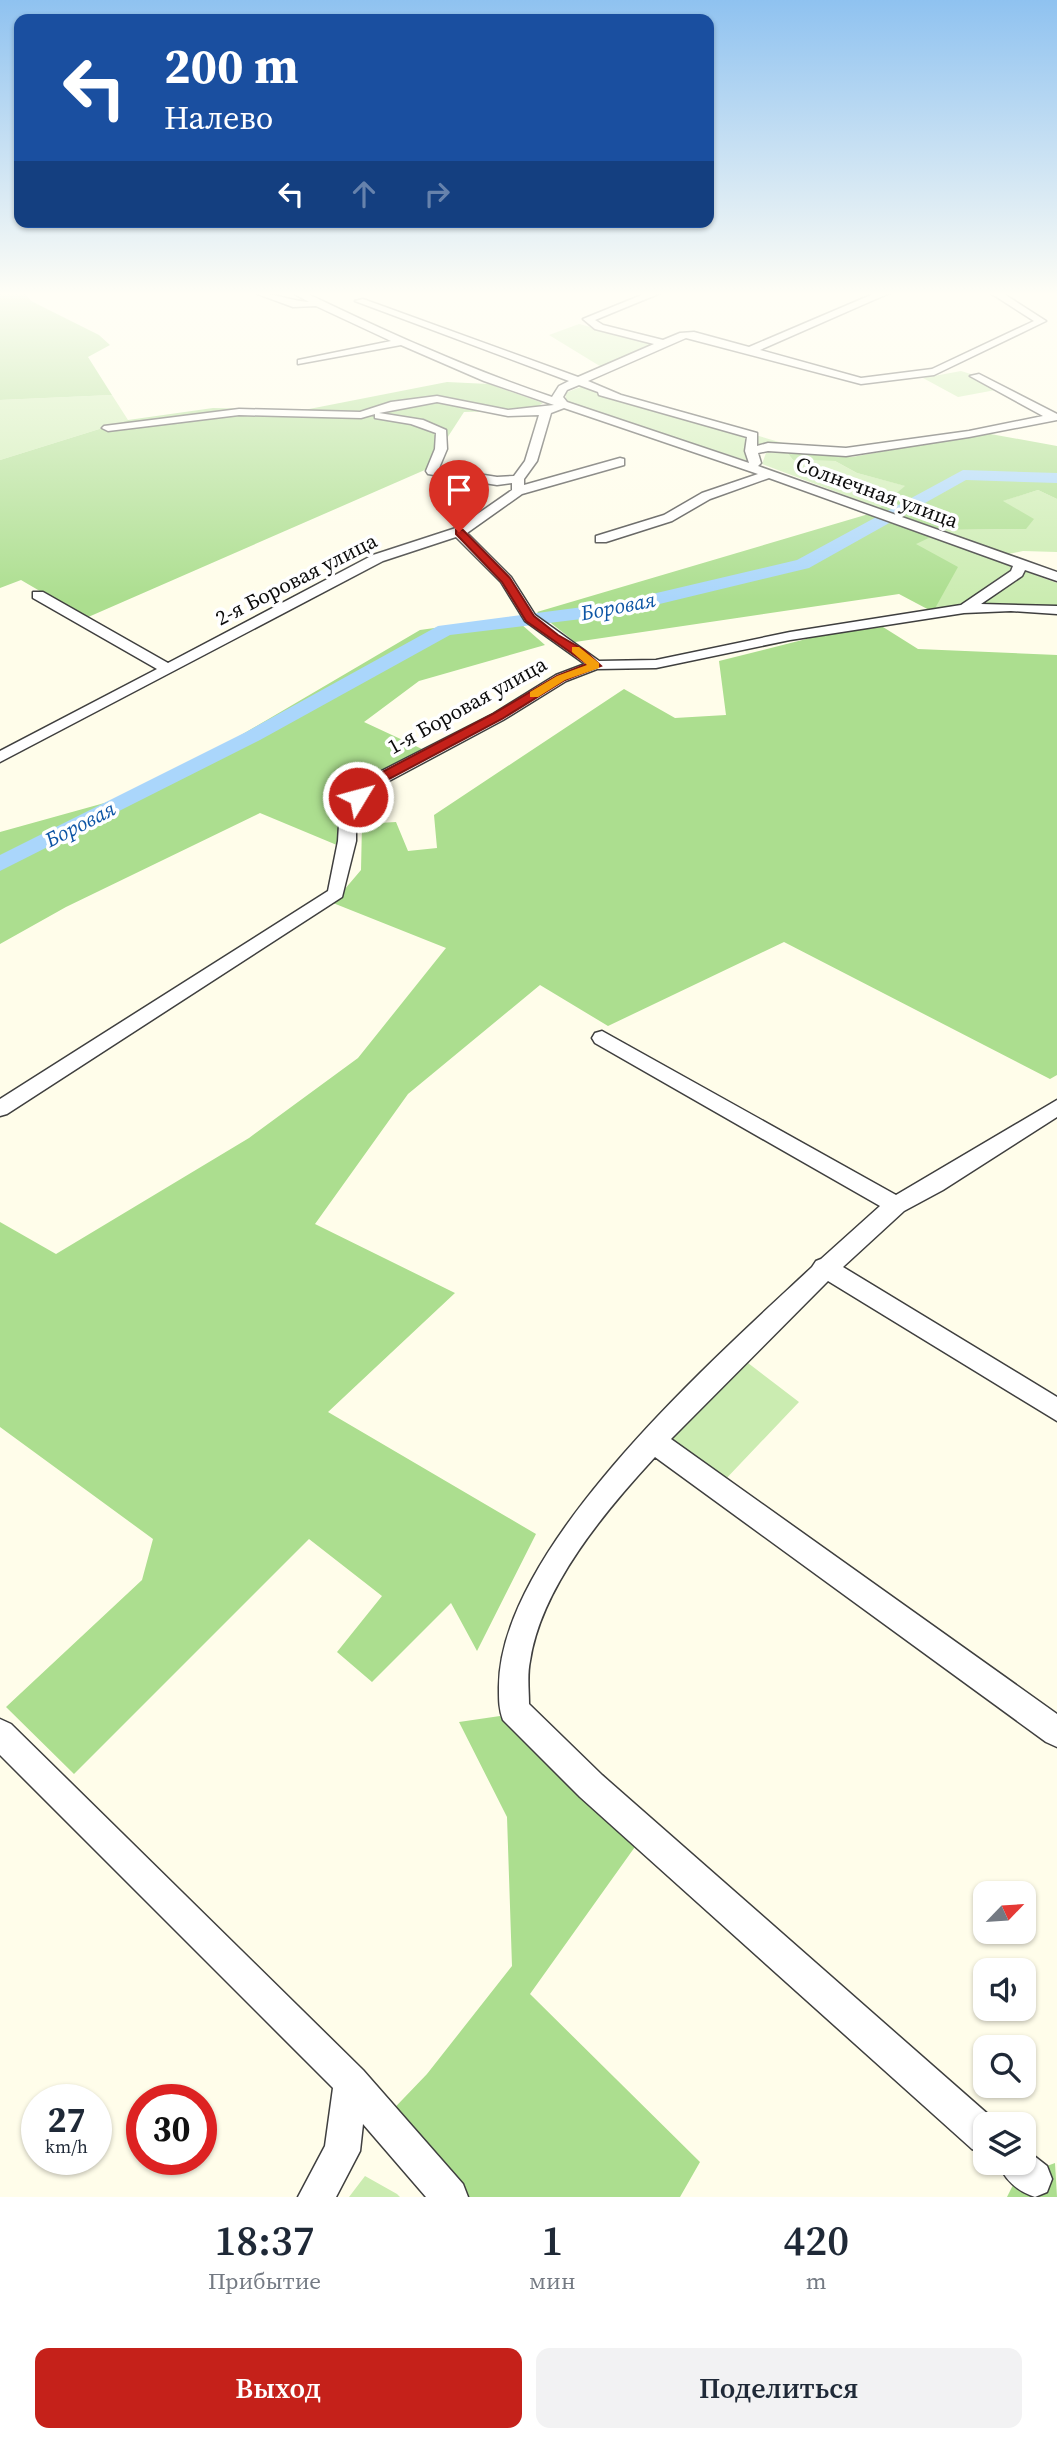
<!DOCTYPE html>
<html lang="ru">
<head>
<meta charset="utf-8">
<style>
  :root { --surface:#fff; --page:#f2f2f3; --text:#1f2937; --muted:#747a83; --accent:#c5211a }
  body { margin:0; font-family:"Source Serif 4",serif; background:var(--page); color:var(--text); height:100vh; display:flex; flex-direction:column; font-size:26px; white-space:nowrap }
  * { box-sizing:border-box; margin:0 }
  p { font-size:23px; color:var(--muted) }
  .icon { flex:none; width:38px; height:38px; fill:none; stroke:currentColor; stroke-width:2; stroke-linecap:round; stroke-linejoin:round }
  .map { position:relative; height:2197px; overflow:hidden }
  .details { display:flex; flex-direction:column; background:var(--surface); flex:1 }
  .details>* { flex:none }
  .guide { position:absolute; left:14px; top:14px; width:700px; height:214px; border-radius:14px; box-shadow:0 2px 5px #0004; background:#1a4fa0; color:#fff; overflow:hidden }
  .needle { width:46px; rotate:65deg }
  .fabs { position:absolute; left:973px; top:1881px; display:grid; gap:14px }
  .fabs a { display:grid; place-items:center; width:63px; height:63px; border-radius:14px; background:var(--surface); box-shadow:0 2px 5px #0004; font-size:35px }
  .speed { position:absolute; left:21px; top:2084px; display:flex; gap:14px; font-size:35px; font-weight:700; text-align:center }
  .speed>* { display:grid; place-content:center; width:91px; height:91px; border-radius:50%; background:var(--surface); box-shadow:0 2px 5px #0004; line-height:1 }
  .speed small { font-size:18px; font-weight:400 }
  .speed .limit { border:10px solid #d22; background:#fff; color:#111 }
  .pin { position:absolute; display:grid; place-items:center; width:60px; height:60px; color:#fff; margin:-72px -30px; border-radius:50% 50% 50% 0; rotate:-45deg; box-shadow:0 0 7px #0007 }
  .pin .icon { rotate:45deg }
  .me { position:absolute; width:77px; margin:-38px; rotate:53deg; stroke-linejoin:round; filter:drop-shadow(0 0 5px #0008) }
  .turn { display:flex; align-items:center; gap:24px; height:147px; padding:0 35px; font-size:32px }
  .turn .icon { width:91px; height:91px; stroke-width:2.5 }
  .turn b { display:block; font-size:49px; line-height:60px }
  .lanes { display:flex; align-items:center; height:66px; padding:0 35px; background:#0003; justify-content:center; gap:35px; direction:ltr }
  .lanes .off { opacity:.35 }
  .eta { display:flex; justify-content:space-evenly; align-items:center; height:119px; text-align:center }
  .eta b { font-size:42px; font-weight:600; line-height:49px }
  .action { display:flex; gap:14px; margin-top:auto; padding:14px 35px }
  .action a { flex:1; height:80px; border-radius:14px; background:var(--accent); color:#fff; font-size:28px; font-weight:600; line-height:80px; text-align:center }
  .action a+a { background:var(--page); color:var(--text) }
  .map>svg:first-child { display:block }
  .green { fill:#cbecb1 }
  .forest { fill:#acde8f }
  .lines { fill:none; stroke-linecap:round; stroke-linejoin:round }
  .river { fill:#aad6fb; fill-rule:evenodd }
  .minor-casing { stroke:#3f3f3f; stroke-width:3 }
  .minor { fill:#fff; fill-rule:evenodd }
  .route { fill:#c5211a; stroke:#801511; stroke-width:2 }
  .slow { fill:#f59e0b }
  .labels { text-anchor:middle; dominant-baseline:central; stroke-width:7; stroke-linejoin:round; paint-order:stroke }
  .far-street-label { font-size:21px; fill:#0c0c0c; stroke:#fff }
  .far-water-label { font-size:21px; font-style:italic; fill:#0d55a5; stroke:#fff }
</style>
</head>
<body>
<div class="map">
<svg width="1057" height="2197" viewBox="0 0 1057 2197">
  <rect width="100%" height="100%" fill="#fffdea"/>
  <path class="green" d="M 579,324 L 655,344 L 603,368 L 549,335 Z
    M 961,371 L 974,375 L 1001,389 L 958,397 L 923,378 Z
    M 586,385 L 803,449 L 764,448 L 751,462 L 567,403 L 565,393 Z
    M 112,395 L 128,420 L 0,460 L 0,400 Z
    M 786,451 L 793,460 L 835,461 L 857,473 L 906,486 L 879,508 L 762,464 L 766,453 Z
    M 1038,490 L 1057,499 L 1057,552 L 1023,551 L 1004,555 L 942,530 L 1025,529 L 1002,501 Z
    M 931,537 L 1057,583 L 1057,607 L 933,612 L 915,543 Z
    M 735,1353 L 799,1402 L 722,1483 L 661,1429 Z
    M 365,2176 L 397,2194 L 400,2197 L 349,2197 Z"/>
  <path class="forest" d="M 0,292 L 24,292 L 31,301 L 99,335 L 110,345 L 88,357 L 112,395 L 0,400 Z
    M 447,382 L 489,384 L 543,403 L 532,410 L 464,412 L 427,469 L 86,618 L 21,580 L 0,588 L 0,460 L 128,420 L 213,408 L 304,410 Z
    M 985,433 L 1057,446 L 1057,499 L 1038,490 L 1003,501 L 1034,519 L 1026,529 L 942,530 L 879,508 L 905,486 L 857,473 L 835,461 L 793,460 L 786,451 L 852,457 Z
    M 872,513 L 931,537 L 916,544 L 958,567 L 933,612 L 899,594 L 575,642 L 537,612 Z
    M 513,617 L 545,645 L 419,681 L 364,722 L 422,749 L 351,788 L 341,825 L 344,848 L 260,813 L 66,907 L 0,944 L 0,832 L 144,792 L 420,630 Z
    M 883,627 L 918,649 L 1057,655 L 1057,1075 L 1050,1079 L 784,942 L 608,1026 L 540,985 L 408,1094 L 315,1224 L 455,1293 L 328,1412 L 536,1534 L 477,1651 L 451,1603 L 372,1682 L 337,1652 L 382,1596 L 309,1539 L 74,1774 L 6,1707 L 142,1580 L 153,1539 L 0,1427 L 0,1222 L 56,1254 L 249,1138 L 358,1058 L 446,948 L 333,903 L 361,870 L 362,824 L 396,822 L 408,851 L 437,848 L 434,815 L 624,689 L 675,718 L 726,715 L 719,661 L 826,634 Z
    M 500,1716 L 637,1844 L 530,1994 L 700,2162 L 680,2197 L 443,2197 L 379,2124 L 427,2074 L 512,1966 L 507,1817 L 459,1722 Z
    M 1055,2163 L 1057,2197 L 1007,2197 L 1017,2177 Z"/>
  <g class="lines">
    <path class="river" d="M 963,470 L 1057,473 L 1057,483 L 966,480 L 809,568 L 614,615 L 450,635 L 260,740 L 0,871 L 0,855 L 246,732 L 438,626 L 614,603 L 797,560 Z"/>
    <defs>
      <path id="minor" d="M 252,292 C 272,292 289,301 309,302 L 291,292 L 304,292 C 385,331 466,368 552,397 L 559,386 L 569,381 L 355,301 L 363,299 L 578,377 L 654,344 L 595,329 L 583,319 L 649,292 L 663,292 L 595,320 L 603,325 L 663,340 L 680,333 L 694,332 L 749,347 L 878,292 L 892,292 L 760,350 L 861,378 L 932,369 L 1034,321 L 989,292 L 1001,292 L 1046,321 L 934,375 L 861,384 L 686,338 L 588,381 L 621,395 L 757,433 L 757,446 L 768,443 L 846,448 L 969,431 L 1043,416 L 970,376 L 979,374 L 1057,414 L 1057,420 L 969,437 L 846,456 L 768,451 L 758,453 L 761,463 L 758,466 L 1057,572 L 1057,581 L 1025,570 L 1022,576 L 981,604 L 1057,606 L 1057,614 L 1011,611 L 964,613 L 790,640 L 656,668 L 597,669 L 566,681 L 503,720 L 374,789 L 356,809 L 356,841 L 342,897 L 7,1114 L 0,1116 L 0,1099 L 328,891 L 338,841 L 340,808 L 362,781 L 493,714 L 556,675 L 585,664 L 525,621 L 501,582 L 456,537 L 383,561 L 0,762 L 0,751 L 157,669 L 33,598 L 33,592 L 43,592 L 168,663 L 373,555 L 459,527 L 512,490 L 512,483 L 497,485 L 428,474 L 426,471 L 435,449 L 436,433 L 411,424 L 375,418 L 375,414 L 361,418 L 239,415 L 108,431 L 102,428 L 104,426 L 239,409 L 360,412 L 391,402 L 437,396 L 508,410 L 554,405 L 484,381 L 401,345 L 298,364 L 298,360 L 391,341 L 316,306 L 293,307 ZM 579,385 L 598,392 L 599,395 L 747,437 L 745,451 L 749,463 L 567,402 L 563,397 L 567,390 ZM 437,402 L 508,416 L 539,415 L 525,461 L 514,476 L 497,477 L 439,468 L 447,449 L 446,430 L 423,420 L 379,413 ZM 564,408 L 758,474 L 702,493 L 664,515 L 596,536 L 596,542 L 606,542 L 672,521 L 710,499 L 769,478 L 1013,566 L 1011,571 L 961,605 L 790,632 L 656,660 L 599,661 L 535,615 L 511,577 L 467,533 L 522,494 L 624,465 L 624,459 L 620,458 L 524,485 L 524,479 L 537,461 L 551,413 Z
        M 602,1031 L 896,1195 L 1057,1100 L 1057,1117 L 943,1190 L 904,1211 L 843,1267 L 1057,1397 L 1057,1421 L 828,1281 L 671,1439 L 1057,1714 L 1057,1747 L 1046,1742 L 655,1457 C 606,1510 541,1587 530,1661 C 527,1675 529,1690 529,1704 L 602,1775 L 998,2123 L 985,2124 L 985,2154 L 972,2149 L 580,1797 L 503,1720 C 499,1709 499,1701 499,1689 C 497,1549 715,1358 812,1267 L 816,1261 L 821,1259 L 880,1206 L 595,1043 L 592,1038 L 595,1033 Z
        M 0,1719 L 11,1724 L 363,2070 L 463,2184 L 468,2197 L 426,2197 L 363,2124 L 360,2151 L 336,2197 L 298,2197 L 325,2146 L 333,2088 L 0,1755 Z
        M 1024,2148 L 1047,2166 L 1052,2179 L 1047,2192 L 1035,2197 C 1017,2191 1005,2180 998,2163 L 1024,2163 Z"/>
    </defs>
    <use href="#minor" class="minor-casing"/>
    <use href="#minor" class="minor"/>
  </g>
  <linearGradient id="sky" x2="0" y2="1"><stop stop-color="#8fc2f0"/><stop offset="0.49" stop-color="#fffef6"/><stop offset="1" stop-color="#fffef6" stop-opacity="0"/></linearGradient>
  <rect width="1057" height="600" fill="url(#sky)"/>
  <path class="route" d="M 456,530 L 463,530 L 510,578 L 534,616 L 558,635 L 584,650 L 601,666 L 565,680 L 502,719 L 372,788 L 362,799 L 353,799 L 351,797 L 363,782 L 493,714 L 557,676 L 587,664 L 526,621 L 502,582 L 456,534 Z"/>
  <path class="slow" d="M 572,647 L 579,647 L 599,663 L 599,668 L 565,680 L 538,697 L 530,697 L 530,692 L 557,676 L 587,665 L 572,652 Z"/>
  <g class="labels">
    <g class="far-street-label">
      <text transform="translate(877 492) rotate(20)">Солнечная улица</text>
      <text transform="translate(296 579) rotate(-27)">2-я Боровая улица</text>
      <text transform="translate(467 705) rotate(-29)">1-я Боровая улица</text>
    </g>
    <g class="far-water-label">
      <text transform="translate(618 606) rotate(-11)">Боровая</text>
      <text transform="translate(80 824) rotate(-27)">Боровая</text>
    </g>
  </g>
</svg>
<div class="fabs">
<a><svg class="needle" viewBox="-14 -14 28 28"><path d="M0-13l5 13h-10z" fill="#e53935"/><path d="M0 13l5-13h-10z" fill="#747a83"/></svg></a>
<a><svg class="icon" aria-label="sound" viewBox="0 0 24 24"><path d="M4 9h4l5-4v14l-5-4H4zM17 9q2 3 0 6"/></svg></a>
<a><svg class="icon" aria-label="search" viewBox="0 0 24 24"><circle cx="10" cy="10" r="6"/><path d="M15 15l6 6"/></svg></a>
<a><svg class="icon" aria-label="layers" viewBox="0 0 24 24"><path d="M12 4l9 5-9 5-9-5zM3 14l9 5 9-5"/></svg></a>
</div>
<div class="speed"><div>27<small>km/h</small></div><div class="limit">30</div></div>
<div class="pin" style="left:459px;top:532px;background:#d93025"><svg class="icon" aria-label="arrive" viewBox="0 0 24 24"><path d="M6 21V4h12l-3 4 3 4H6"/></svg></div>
<svg class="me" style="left:358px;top:797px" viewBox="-20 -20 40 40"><circle r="17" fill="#c5211a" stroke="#fff" stroke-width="3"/><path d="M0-11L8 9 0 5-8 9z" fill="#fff"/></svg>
<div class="guide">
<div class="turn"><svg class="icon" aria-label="left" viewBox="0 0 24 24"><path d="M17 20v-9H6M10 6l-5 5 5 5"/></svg><div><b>200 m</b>Налево</div></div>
<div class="lanes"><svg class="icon" aria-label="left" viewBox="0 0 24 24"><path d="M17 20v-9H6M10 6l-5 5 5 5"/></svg><svg class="icon off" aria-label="ahead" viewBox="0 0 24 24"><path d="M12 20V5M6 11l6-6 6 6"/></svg><svg class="icon off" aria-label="right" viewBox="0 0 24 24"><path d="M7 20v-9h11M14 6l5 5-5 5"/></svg></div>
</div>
</div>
<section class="details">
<div class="eta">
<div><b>18:37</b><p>Прибытие</p></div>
<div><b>1</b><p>мин</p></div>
<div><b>420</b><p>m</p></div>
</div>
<div class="action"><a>Выход</a><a>Поделиться</a></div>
</section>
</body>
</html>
